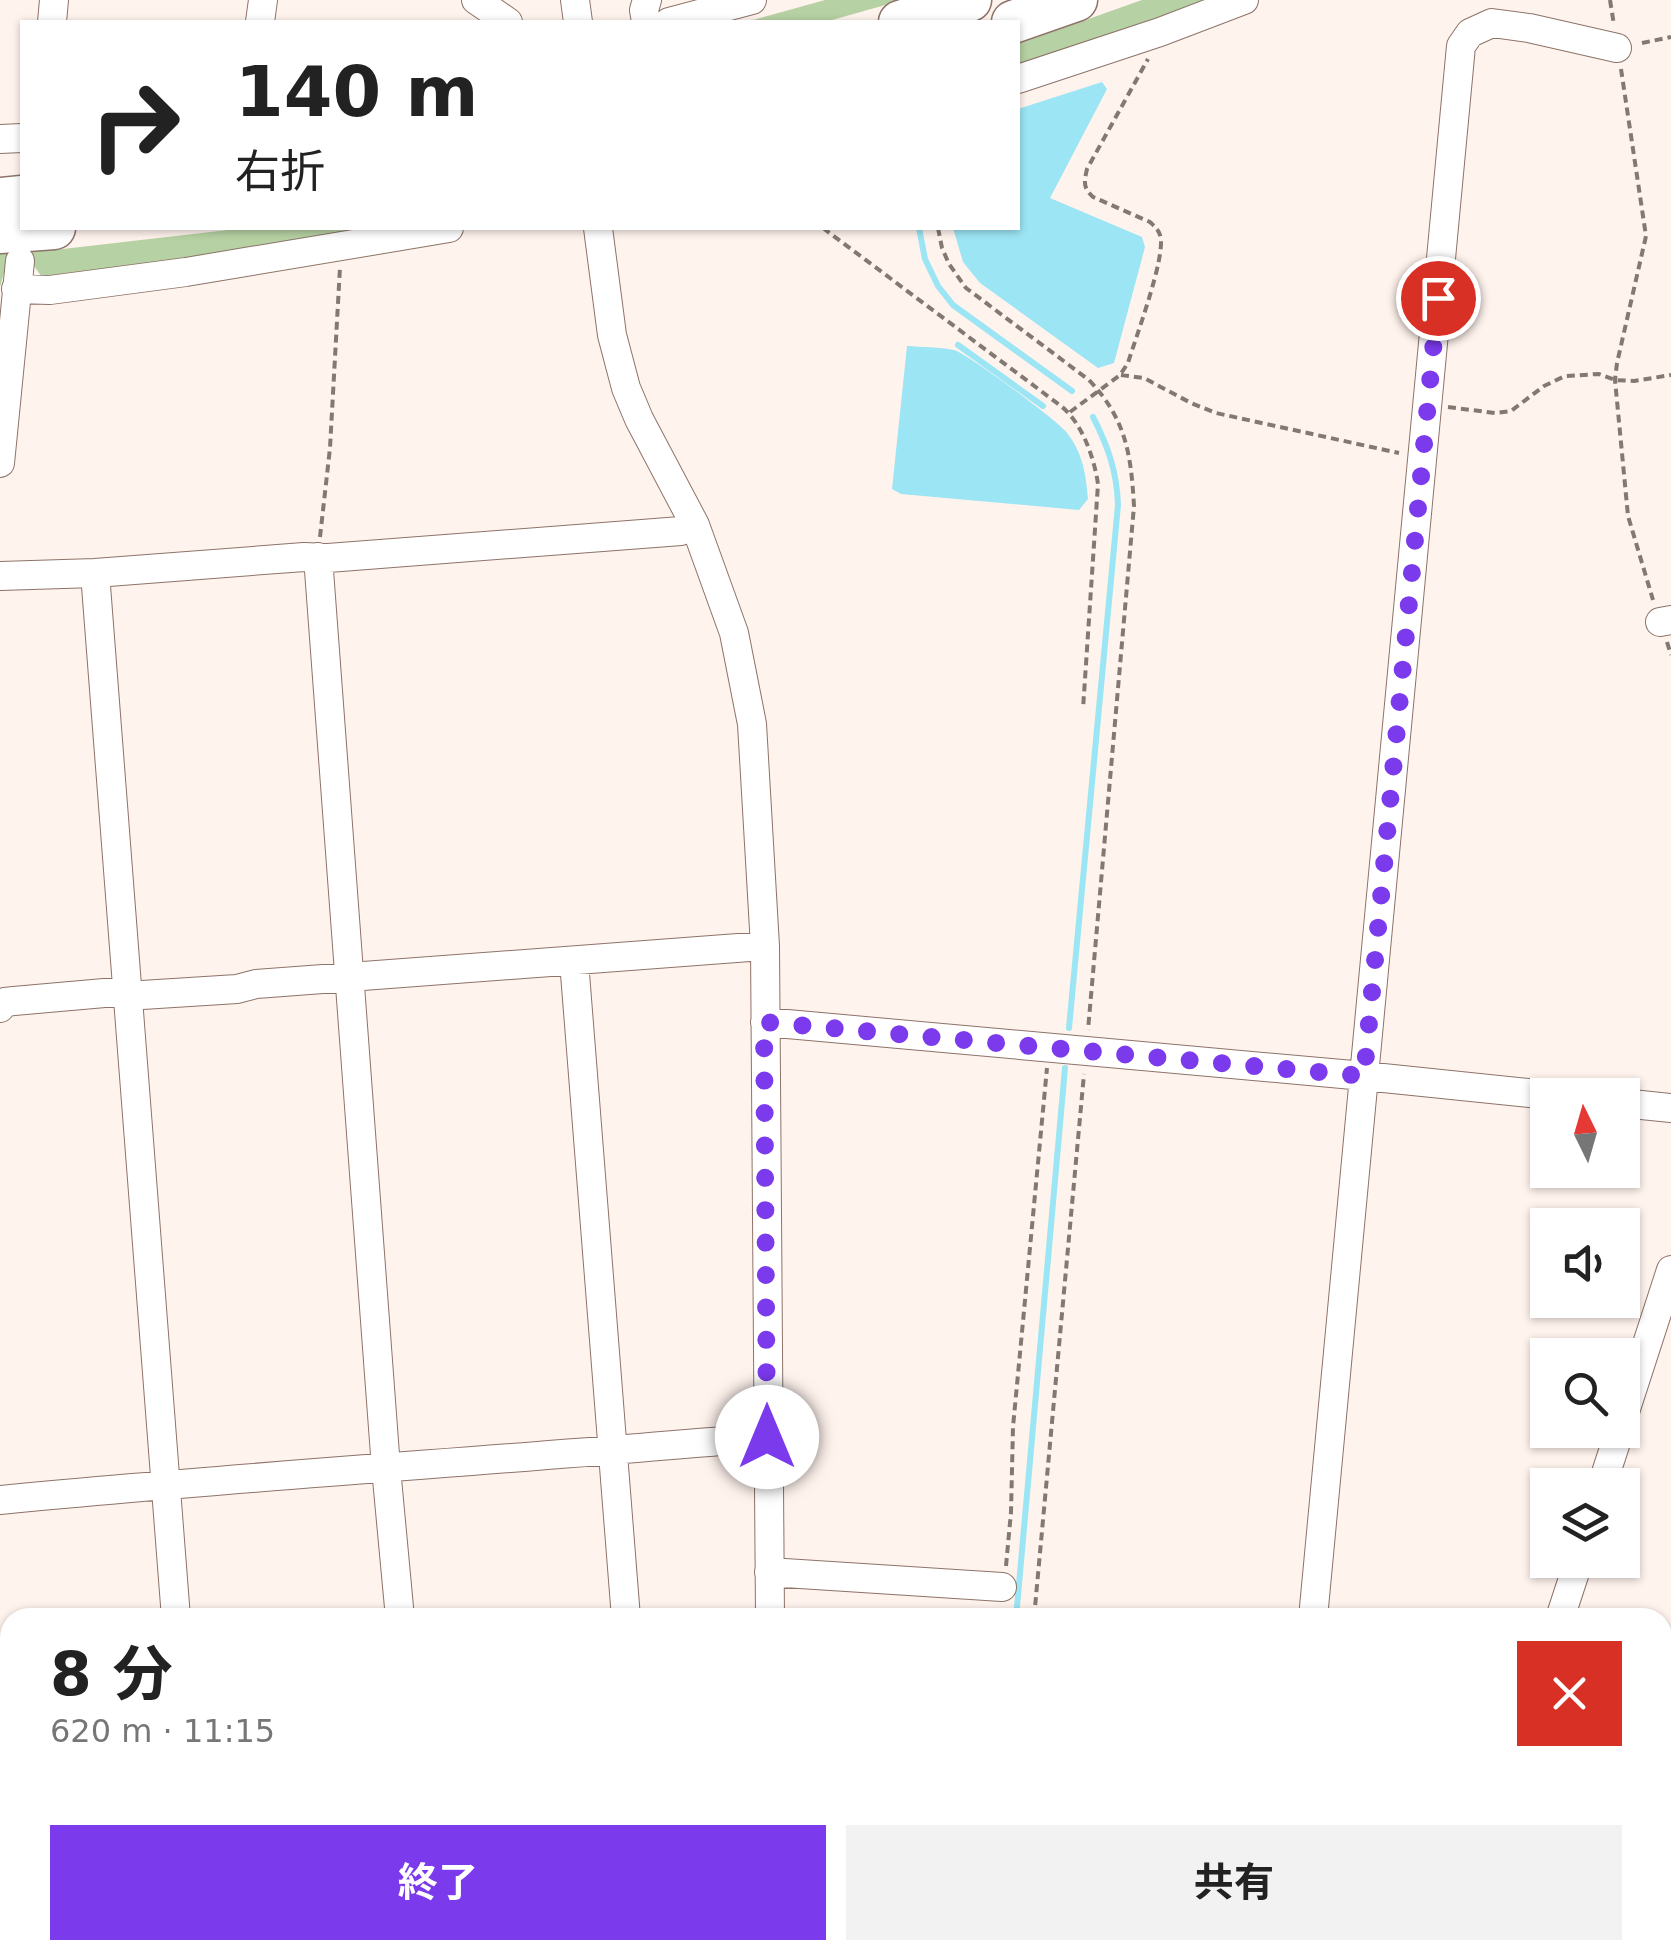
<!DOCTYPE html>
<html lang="ja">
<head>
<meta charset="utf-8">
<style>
  :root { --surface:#fff; --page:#f2f2f2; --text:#222; --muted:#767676; --accent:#7c3aed }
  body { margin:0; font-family:"DejaVu Sans","Noto Sans JP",sans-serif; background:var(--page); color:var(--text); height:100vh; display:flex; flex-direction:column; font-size:38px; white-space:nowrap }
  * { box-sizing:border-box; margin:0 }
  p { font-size:32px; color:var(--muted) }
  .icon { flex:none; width:55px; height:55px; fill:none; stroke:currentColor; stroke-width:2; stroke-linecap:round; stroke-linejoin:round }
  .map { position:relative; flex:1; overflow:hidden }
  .panel { position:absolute; left:0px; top:1608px; width:1672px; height:352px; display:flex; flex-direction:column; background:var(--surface); border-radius:30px 30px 0 0; box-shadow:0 2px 8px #0004 }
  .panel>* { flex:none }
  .guide { position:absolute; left:20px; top:20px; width:1000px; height:210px; border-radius:0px; box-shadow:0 2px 8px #0004; background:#fff; color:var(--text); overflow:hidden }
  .needle { width:65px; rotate:355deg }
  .tools { position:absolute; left:1530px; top:1078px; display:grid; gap:20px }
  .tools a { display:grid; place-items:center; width:110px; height:110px; border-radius:0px; background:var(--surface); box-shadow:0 2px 8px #0004; font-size:50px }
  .pin { position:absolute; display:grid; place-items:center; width:85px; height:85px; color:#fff; margin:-42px; border:5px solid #fff; border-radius:50%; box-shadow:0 2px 10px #0007 }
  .me { position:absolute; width:110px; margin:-55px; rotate:0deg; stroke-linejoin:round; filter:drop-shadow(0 0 8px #0008) }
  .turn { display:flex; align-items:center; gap:35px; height:210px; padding:0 50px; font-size:45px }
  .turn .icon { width:130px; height:130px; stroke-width:2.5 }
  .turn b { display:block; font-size:70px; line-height:85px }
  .round { display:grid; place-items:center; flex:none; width:105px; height:105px; border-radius:0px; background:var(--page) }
  .summary { display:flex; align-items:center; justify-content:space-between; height:170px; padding:0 50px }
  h1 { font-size:60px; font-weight:700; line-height:75px }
  .action { display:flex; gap:20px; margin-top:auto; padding:20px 50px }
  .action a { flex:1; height:115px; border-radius:0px; background:var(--accent); color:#fff; font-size:40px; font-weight:700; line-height:115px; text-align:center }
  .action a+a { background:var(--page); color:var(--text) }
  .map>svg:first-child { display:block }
  .green { fill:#b6d1a3 }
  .water { fill:#9ce5f4 }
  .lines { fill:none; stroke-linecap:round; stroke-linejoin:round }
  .stream { stroke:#9ce5f4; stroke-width:6 }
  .minor-casing { stroke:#8d7368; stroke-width:30 }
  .highway-casing { stroke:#8d7368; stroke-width:45 }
  .path { stroke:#837973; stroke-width:4; stroke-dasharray:8 5; stroke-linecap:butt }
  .minor { stroke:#fff; stroke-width:28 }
  .highway { stroke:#fff; stroke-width:42 }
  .route { stroke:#7c3aed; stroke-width:18; stroke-dasharray:0 32.4 }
</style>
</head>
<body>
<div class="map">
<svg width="1671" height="1959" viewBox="0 0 1671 1959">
  <rect width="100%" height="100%" fill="#fff3ed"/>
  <path class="green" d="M 825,0 L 903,0 L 825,22 L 746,22 Z
    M 1142,0 L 1218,0 L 1018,71 L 1018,44 Z
    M 245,228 L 404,228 L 44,280 L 29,259 L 8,259 L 0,287 L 0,254 L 63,249 Z"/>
  <path class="water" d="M 1102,82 L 1107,89 L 1050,198 L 1142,237 L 1145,247 L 1114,363 L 1098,368 L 980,283 L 963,262 L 953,228 L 1018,228 L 1018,109 Z
    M 907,346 C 922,347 939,347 954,350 C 968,354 1057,420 1067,433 C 1083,453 1086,475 1088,499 L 1079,510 L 901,494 L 892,489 Z"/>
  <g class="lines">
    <path class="stream" d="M 919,228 L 925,259 L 938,286 L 953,305 L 1072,391
      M 958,345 L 1043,406
      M 1069,1028 L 1118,505 C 1117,472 1108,446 1093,417
      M 1016,1618 L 1065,1068
      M 1079,1950 L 1083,1959"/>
    <defs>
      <path id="minor" d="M 476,0 L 508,22
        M 575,0 L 578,22
        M 52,22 L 54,0
        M 260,22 L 263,0
        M 646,22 L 644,10 L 647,0
        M 669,22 L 752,0
        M 1018,79 L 1160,32 L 1244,0
        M 0,139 L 22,138
        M 598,228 L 612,335 L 626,388 L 639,419 L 695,525 L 734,633 L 752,724 L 765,946 L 770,1618
        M 16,289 L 50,290 L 186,272 L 449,228
        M 0,463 L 20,261
        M 318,557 L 386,1468 L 400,1618
        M 95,573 L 176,1618
        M 0,576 L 95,573 L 304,557 L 328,558 L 681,531 L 695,525
        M 1660,622 L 1671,620
        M 574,961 L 626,1618
        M 0,1008 L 5,1002 L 14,1001 L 127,991 L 142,995 L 237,989 L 256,984 L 765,946
        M 765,1022 L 1364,1076 L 1548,1095
        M 1622,1103 L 1671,1108
        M 1622,1421 L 1671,1270
        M 1602,1485 L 1620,1430
        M 0,1500 C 255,1475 512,1460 767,1437
        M 769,1572 L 1002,1587
        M 1313,1618 L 1461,46 L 1470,33 L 1492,23 L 1529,28 L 1617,48
        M 1560,1618 L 1579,1560
        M 0,1685 L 10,1742
        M 1662,1768 L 1671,1769
        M 0,1905 L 10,1907
        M 222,1950 L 265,1959
        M 422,1950 L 422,1959
        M 1061,1950 L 1065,1959
        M 776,1959 L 776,1950
        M 1281,1959 L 1282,1950
        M 1447,1959 L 1452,1950"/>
      <path id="highway" d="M 900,22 L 970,0
        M 1013,22 L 1076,0
        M 0,199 L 22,197
        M 0,232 L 54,228"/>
    </defs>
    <use href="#minor" class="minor-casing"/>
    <use href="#highway" class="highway-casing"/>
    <path class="path" d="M 1610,0 L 1614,25
      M 1642,43 L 1671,37
      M 1621,69 L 1646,236 L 1617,363 L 1615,380 L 1628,516 L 1653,600
      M 823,228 L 1061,406 C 1082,423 1094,457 1098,484 L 1083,709
      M 938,228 L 942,248 L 949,264 L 966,288 L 1089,380 C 1126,419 1131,454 1134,506 L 1088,1030
      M 1121,375 L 1144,378 L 1191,403 L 1216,413 L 1399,453
      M 1448,407 L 1495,413 L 1511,411 L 1544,386 L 1565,376 L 1599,374 L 1615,380 L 1634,381 L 1671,375
      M 1070,412 L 1120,375 L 1128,363 C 1135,339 1167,255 1160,235 C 1158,229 1155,227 1150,222 L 1093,197 C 1083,188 1084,182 1087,169 L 1148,59
      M 320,537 L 330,448 L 340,267
      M 1667,642 L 1671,655
      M 1006,1566 L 1011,1512 L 1013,1427 L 1047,1068
      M 1034,1618 L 1084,1074
      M 32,1950 L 33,1959
      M 1101,1950 L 1105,1959"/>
    <use href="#minor" class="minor"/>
    <use href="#highway" class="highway"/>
  </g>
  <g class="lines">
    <path class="route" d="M 767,1437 L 764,1022 L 1364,1076 L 1438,298"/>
  </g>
</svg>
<div class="tools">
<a><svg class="needle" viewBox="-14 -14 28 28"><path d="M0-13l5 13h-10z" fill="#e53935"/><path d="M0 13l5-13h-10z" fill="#767676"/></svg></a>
<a><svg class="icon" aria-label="sound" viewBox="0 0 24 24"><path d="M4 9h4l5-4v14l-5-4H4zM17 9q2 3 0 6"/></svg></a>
<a><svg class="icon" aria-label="search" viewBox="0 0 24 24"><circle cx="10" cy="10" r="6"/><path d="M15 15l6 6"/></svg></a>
<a><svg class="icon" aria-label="layers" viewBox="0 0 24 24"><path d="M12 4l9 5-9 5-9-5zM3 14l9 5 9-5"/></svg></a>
</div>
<div class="pin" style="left:1438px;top:298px;background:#d93025"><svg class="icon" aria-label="arrive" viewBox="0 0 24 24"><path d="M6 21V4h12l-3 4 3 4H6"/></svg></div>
<svg class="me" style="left:767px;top:1437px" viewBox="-20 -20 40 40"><circle r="19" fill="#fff"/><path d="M0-13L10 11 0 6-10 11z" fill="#7c3aed"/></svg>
<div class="guide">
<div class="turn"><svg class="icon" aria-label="right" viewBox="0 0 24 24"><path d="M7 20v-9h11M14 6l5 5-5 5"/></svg><div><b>140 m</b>右折</div></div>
</div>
<section class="panel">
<div class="summary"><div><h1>8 分</h1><p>620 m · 11:15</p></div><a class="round" style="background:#d93025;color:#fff"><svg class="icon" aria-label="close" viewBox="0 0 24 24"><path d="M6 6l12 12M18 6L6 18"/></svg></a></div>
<div class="action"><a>終了</a><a>共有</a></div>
</section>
</div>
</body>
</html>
